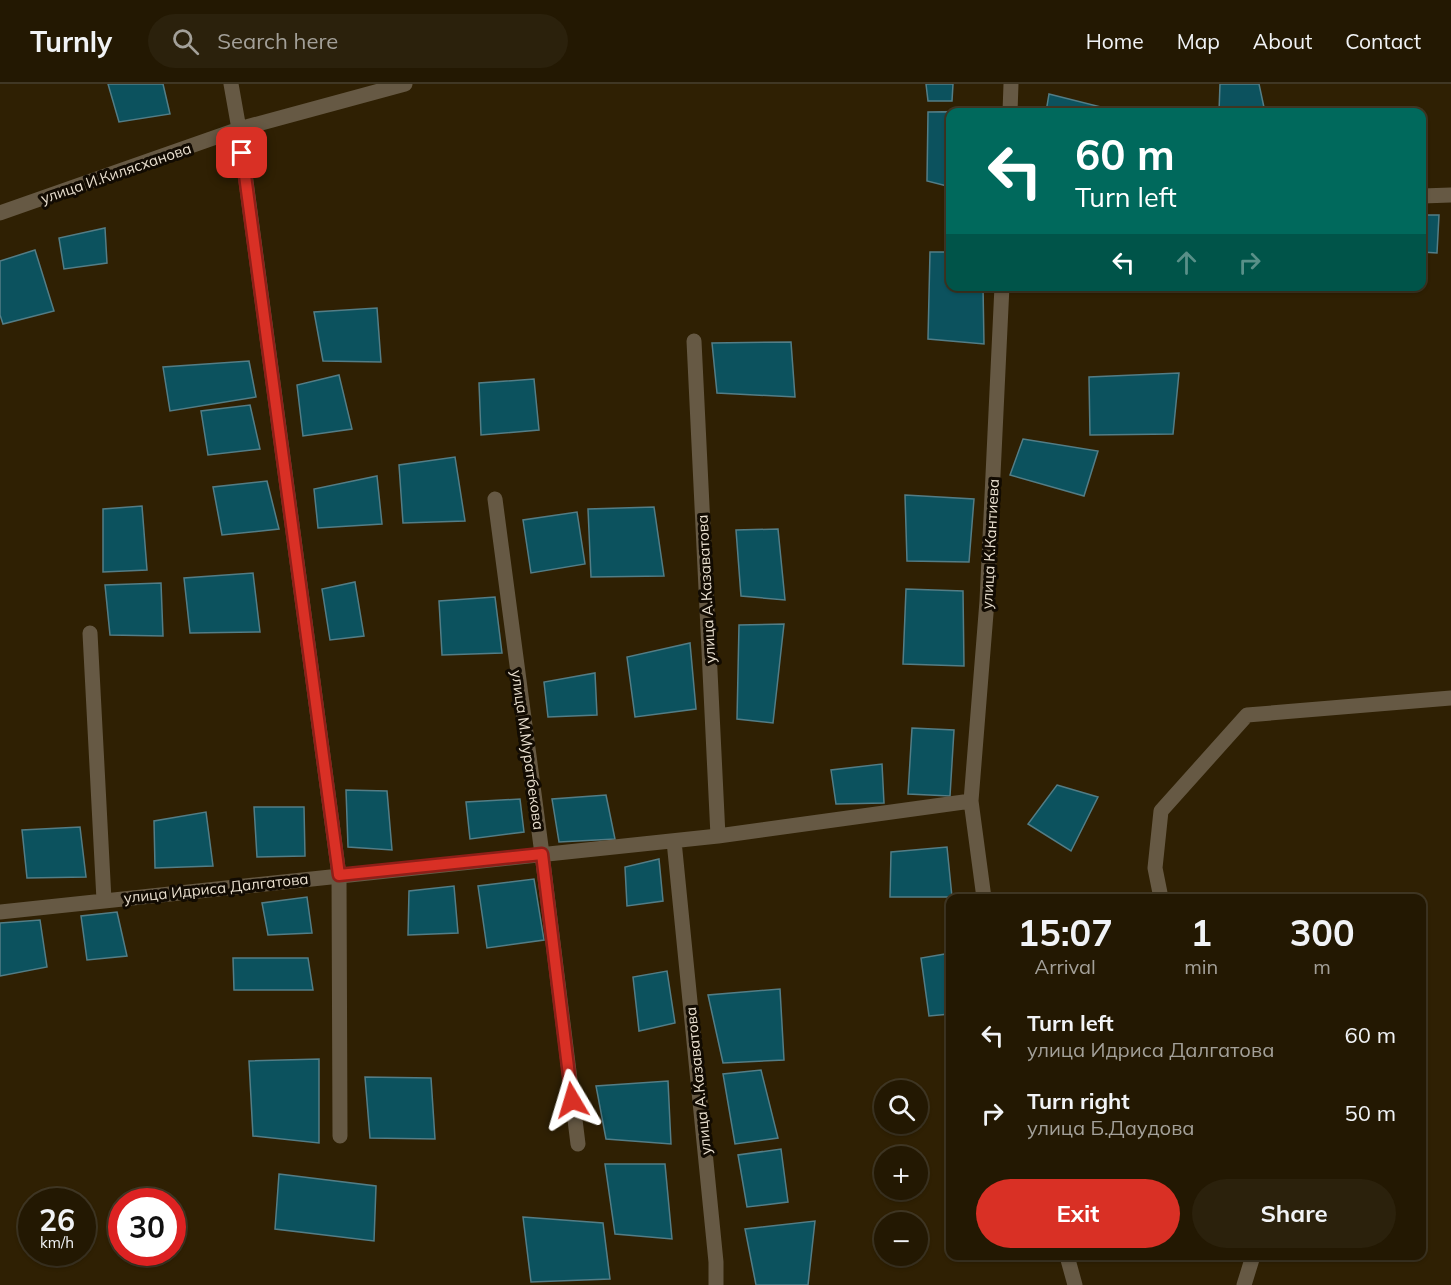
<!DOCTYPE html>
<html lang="en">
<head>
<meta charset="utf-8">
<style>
  :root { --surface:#231802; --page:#2b210c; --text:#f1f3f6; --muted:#a3a099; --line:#403724; --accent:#d93025 }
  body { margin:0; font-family:Mulish,sans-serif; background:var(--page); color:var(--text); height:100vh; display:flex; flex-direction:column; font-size:22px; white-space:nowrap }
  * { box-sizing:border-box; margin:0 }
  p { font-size:20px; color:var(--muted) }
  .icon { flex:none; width:33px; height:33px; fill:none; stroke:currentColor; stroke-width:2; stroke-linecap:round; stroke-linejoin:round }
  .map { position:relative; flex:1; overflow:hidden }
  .side { position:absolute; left:946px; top:810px; width:480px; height:366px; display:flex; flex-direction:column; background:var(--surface); border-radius:12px; box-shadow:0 2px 4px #0004,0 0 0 2px var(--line) }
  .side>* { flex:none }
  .guide { position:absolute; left:946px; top:24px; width:480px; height:183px; border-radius:12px; box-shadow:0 2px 4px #0004,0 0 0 2px var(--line); background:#00695c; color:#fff; overflow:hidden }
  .controls { position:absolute; left:874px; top:996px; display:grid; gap:12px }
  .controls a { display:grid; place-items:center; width:54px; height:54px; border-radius:50%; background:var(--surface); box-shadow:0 2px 4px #0004,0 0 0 2px var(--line); font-size:30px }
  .speed { position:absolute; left:18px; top:1104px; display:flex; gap:12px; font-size:30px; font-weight:700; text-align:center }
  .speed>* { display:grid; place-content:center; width:78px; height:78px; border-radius:50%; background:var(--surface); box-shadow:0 2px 4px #0004,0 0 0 2px var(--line); line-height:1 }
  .speed small { font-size:15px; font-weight:400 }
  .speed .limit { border:9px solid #d22; background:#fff; color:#111 }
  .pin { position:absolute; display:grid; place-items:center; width:51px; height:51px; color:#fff; margin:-26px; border-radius:12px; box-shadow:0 3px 9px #0006 }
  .me { position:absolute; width:66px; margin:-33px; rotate:353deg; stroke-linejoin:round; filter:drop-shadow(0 0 4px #0008) }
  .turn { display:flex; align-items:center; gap:21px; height:126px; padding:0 30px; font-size:27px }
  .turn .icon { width:78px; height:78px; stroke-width:2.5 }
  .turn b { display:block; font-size:42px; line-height:51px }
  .lanes { display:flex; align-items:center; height:57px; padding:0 30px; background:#0003; justify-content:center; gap:30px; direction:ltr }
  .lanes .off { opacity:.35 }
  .eta { display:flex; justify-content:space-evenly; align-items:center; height:102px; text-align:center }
  .eta b { font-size:36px; font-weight:700; line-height:42px }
  .action { display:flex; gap:12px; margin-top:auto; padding:12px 30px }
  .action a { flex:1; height:69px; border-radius:36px; background:var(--accent); color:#fff; font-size:24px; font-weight:700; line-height:69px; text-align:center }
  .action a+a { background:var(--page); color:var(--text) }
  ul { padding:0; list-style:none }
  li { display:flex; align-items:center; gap:18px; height:78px; padding:0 30px }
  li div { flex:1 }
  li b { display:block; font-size:22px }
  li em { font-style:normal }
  header { display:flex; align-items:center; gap:36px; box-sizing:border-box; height:84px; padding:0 30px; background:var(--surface); border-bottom:2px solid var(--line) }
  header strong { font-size:28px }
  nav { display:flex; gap:33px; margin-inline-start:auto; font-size:21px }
  .search { width:420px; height:54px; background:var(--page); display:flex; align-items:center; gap:15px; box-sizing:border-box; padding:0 21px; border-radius:33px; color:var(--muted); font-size:22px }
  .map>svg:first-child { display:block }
  .building { fill:#0c525e; stroke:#537d86; stroke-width:1.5 }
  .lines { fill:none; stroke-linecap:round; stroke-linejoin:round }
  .minor { stroke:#665944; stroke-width:15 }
  .route-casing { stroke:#8d1f18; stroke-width:15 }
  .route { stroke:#d93025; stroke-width:10 }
  .labels { text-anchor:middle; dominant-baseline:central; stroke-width:6; stroke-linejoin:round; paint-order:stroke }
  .street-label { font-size:15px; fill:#eae0d0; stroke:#120b02 }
</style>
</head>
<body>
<header>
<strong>Turnly</strong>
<div class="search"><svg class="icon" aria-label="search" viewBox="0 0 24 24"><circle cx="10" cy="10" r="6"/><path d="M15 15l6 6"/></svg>Search here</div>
<nav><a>Home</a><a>Map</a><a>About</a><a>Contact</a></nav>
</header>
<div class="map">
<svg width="1451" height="1201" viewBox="0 0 1451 1201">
  <rect width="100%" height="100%" fill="#2f2003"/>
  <path class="building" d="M 108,0 L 163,0 L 170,30 L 119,38 Z
    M 926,0 L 953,0 L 952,17 L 928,17 Z
    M 1220,0 L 1259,0 L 1265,28 L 1219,28 Z
    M 1049,10 L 1101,23 L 1100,28 L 1046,28 Z
    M 989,27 L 989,28 L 951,28 L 951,103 L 927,97 L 928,28 Z
    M 1422,131 L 1439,131 L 1437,169 L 1422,168 Z
    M 105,144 L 107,179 L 64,185 L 59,154 Z
    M 35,166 L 54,227 L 3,240 L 0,231 L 0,177 Z
    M 930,168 L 951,168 L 951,202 L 983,202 L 984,260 L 928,255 Z
    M 377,224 L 381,278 L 323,277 L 314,228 Z
    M 791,258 L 795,313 L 717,309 L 712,259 Z
    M 249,277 L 256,313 L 170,327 L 163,283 Z
    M 1179,289 L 1173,350 L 1090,351 L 1089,293 Z
    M 339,291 L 352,345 L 303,352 L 297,301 Z
    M 534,295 L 539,346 L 481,351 L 479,299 Z
    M 250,321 L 260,365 L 208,371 L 201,327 Z
    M 1023,355 L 1098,367 L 1084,412 L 1010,391 Z
    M 455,373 L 465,437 L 403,439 L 399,381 Z
    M 377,392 L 382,440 L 318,444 L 314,405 Z
    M 267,397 L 279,445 L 222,451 L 213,403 Z
    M 905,411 L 974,415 L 969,478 L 907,477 Z
    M 142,422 L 147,486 L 103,488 L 103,425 Z
    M 654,423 L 664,492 L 591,493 L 588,425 Z
    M 577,428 L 585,480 L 531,489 L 523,436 Z
    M 778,445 L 785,516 L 741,512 L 736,446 Z
    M 253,489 L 260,548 L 190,549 L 184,494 Z
    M 355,498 L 364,552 L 330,556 L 322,505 Z
    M 161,499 L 163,552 L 110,551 L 105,501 Z
    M 906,505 L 963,507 L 964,582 L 903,580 Z
    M 495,513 L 502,569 L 442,571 L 439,517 Z
    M 784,540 L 773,639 L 737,635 L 739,541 Z
    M 690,559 L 696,625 L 635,633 L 627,573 Z
    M 595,589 L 597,631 L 548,633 L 544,598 Z
    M 912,644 L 954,646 L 950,712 L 908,710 Z
    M 882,680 L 884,719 L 836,720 L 831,686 Z
    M 1057,701 L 1098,713 L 1071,767 L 1028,740 Z
    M 346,706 L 387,707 L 392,766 L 348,763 Z
    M 606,711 L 615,755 L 559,758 L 552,715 Z
    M 520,715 L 524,748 L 470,755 L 466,718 Z
    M 254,723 L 304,723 L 305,772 L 257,773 Z
    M 206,728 L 213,782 L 155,784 L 154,737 Z
    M 80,743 L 86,793 L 27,794 L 22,746 Z
    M 947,763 L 952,813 L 890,813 L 891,768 Z
    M 659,775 L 663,817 L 627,822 L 625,783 Z
    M 534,795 L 544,856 L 487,864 L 478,802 Z
    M 454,802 L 458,849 L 408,851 L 409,807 Z
    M 307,813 L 312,849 L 268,851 L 262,819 Z
    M 117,828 L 127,872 L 87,876 L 81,832 Z
    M 40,836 L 47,883 L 0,892 L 0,839 Z
    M 951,869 L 950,930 L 929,932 L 921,874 Z
    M 233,874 L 308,874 L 313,906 L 234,906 Z
    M 667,887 L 675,939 L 639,947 L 633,893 Z
    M 780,905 L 784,976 L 723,979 L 708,911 Z
    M 319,975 L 319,1059 L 253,1052 L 249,977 Z
    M 761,986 L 778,1054 L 735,1060 L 723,990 Z
    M 365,993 L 431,994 L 435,1055 L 370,1054 Z
    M 668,997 L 671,1060 L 606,1055 L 596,1002 Z
    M 781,1065 L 788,1118 L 747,1123 L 738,1071 Z
    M 605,1080 L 665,1080 L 672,1155 L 615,1150 Z
    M 279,1090 L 376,1102 L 374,1157 L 275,1145 Z
    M 523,1133 L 603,1139 L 610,1195 L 531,1198 Z
    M 815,1137 L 808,1201 L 756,1201 L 745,1145 Z"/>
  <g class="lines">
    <path class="minor" d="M 231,0 L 239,45 L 339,791 L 340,1052
      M 1010,28 L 1011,0
      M 1422,112 L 1451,111
      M 0,129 L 239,45 L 405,0
      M 694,257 L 718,752
      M 495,415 L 542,770 L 578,1060
      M 90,549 L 104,816
      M 674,757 L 716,1178 L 716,1201
      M 984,814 L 971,717 L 987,517 L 1002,202
      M 1161,814 L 1155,784 L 1161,727 L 1247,631 L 1451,614
      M 0,828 L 718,752 L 971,717
      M 1067,1172 L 1075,1201
      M 1244,1201 L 1253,1172"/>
  </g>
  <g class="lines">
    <defs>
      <path id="route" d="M 242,69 L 339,791 L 542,770 L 572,1016"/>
    </defs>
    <use href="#route" class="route-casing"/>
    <use href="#route" class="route"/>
  </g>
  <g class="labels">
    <g class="street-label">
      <text transform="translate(116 89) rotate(-19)">улица И.Килясханова</text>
      <text transform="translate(990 460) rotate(-87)">улица К.Кантиева</text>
      <text transform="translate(706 505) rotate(-93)">улица А.Казаватова</text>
      <text transform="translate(528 666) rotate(82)">улица М.Муратбекова</text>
      <text transform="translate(216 804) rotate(-6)">улица Идриса Далгатова</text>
      <text transform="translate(698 997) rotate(-96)">улица А.Казаватова</text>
    </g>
  </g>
</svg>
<div class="controls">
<a><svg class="icon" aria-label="search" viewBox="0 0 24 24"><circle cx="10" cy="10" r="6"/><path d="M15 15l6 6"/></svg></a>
<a>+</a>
<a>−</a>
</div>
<div class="speed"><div>26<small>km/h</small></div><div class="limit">30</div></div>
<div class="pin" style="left:242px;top:69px;background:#d93025"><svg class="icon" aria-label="arrive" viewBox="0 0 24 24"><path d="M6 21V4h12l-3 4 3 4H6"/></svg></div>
<svg class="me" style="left:572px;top:1016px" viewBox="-20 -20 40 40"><path d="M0-17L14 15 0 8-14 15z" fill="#d93025" stroke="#fff" stroke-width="4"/></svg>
<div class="guide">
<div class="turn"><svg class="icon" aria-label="left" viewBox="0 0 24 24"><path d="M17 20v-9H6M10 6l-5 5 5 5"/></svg><div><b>60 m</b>Turn left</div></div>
<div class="lanes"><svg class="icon" aria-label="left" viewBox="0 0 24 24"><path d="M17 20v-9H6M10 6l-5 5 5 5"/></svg><svg class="icon off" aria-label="ahead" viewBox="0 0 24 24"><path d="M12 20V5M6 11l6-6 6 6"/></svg><svg class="icon off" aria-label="right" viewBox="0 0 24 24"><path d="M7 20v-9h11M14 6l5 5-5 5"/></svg></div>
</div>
<section class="side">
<div class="eta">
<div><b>15:07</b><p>Arrival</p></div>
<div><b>1</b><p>min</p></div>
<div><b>300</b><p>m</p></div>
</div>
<ul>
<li><svg class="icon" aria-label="left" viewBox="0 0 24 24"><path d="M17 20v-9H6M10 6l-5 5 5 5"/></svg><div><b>Turn left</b><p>улица Идриса Далгатова</p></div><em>60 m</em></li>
<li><svg class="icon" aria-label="right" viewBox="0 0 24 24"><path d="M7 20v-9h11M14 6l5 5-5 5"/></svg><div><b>Turn right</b><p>улица Б.Даудова</p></div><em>50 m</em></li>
</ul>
<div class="action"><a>Exit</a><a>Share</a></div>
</section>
</div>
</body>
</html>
